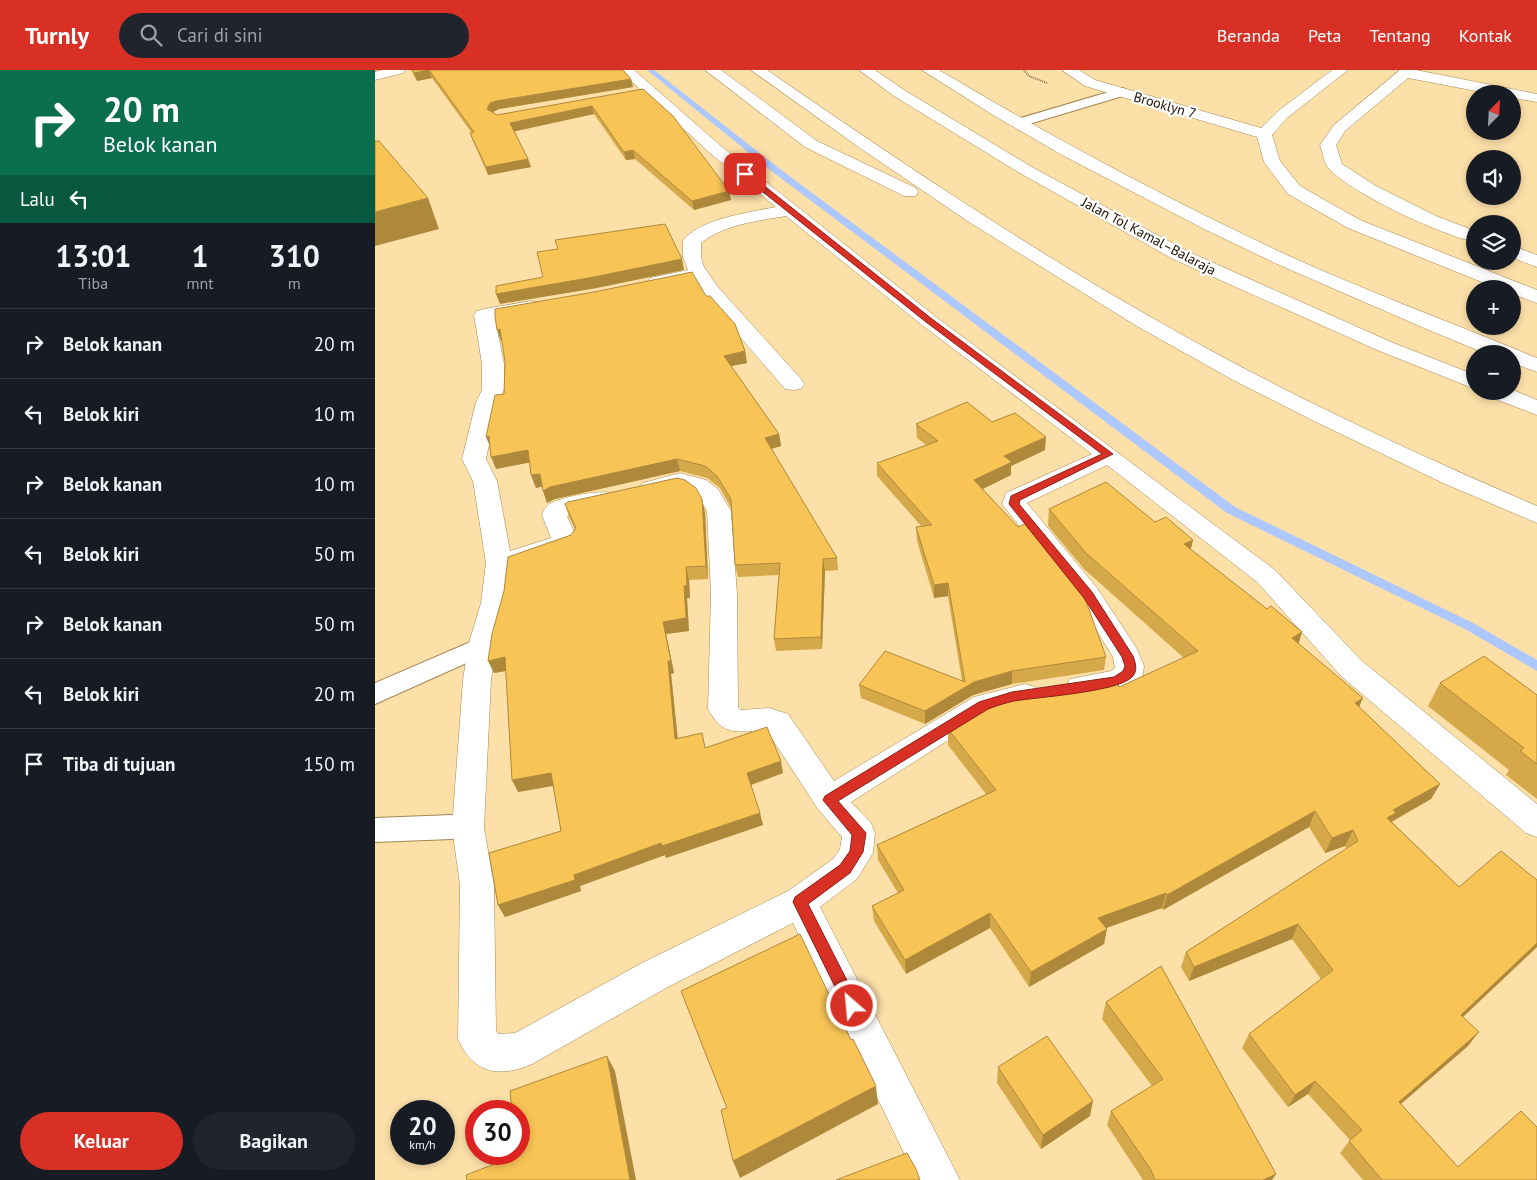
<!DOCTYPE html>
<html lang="id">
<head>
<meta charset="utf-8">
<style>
  :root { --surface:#171b24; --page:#20242c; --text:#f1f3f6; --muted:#9ea1a6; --line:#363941; --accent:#d93025 }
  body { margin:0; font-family:"PT Sans",sans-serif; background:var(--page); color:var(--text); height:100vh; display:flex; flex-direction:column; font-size:19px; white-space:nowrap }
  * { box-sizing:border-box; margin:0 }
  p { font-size:16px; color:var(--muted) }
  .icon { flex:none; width:28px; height:28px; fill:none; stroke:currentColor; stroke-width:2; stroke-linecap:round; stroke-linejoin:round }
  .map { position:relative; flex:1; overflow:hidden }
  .side { display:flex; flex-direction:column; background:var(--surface); width:375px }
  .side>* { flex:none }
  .hud { background:#0b6e4f; color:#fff; overflow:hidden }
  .needle { width:32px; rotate:24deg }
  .fabs { position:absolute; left:1091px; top:15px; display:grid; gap:10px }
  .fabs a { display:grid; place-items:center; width:55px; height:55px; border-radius:50%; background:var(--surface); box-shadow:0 2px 8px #0003; font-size:25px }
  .speed { position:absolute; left:15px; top:1030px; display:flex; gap:10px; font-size:25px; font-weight:700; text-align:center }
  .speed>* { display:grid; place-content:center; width:65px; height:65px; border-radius:50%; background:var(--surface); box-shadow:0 2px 8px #0003; line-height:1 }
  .speed small { font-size:12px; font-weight:400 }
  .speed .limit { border:8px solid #d22; background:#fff; color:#111 }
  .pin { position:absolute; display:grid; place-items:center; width:42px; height:42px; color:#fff; margin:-21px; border-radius:10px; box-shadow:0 2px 8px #0006 }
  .me { position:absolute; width:55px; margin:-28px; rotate:333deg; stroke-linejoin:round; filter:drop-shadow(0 0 4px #0008) }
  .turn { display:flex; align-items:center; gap:18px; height:105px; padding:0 20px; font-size:22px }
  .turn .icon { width:65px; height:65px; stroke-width:2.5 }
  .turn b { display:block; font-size:35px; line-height:42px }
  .then { display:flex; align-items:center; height:48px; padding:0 20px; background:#0003; gap:10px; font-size:19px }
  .eta { display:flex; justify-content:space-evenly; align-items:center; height:85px; text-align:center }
  .eta b { font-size:30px; font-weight:700; line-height:35px }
  .cta { display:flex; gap:10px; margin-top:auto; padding:10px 20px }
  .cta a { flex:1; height:58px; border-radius:30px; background:var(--accent); color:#fff; font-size:20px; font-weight:700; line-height:58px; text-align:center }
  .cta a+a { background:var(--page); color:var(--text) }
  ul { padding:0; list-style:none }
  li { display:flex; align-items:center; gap:15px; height:70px; padding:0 20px; border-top:1px solid var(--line) }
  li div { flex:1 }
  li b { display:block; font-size:19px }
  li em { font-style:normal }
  header { display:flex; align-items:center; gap:30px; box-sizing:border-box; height:70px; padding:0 25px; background:var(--accent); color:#fff }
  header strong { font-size:24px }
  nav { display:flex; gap:28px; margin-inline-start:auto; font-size:18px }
  .search { width:350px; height:45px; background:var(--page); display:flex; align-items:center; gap:12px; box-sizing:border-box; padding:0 18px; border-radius:28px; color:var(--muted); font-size:19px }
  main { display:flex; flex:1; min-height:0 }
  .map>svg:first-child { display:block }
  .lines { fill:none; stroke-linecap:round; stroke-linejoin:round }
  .stream { fill:#acc8fe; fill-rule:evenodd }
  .service-casing { stroke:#a28752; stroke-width:2 }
  .minor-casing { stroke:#a28752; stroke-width:1 }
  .motorway-casing { stroke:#a28752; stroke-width:1 }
  .path { stroke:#877451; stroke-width:2; stroke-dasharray:1 1; stroke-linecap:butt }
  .service { fill:#fff; fill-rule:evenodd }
  .minor { fill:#fff; fill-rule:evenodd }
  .motorway { fill:#fff; fill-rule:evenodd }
  .wall { fill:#d5a94a }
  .shaded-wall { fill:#ae893c }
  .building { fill:#f8c456; stroke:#ae893c }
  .route { fill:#d93025; stroke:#8d1f18 }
  .labels { text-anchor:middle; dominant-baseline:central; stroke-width:4.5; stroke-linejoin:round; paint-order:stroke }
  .far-street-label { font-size:14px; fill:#1b1100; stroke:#fff }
</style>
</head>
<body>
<header>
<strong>Turnly</strong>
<div class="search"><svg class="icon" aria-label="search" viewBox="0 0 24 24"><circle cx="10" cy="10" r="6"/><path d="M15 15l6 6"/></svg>Cari di sini</div>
<nav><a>Beranda</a><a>Peta</a><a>Tentang</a><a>Kontak</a></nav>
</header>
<main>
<section class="side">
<div class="hud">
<div class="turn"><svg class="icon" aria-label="right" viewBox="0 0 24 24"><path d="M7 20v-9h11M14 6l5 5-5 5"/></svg><div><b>20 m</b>Belok kanan</div></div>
<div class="then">Lalu<svg class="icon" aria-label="left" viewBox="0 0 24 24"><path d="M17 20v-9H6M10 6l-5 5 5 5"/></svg></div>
</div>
<div class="eta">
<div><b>13:01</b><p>Tiba</p></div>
<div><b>1</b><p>mnt</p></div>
<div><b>310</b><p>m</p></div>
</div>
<ul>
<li><svg class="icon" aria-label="right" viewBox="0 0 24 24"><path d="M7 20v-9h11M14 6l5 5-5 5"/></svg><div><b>Belok kanan</b></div><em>20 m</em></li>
<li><svg class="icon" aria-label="left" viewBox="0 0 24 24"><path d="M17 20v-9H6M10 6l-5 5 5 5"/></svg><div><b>Belok kiri</b></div><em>10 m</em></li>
<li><svg class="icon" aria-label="right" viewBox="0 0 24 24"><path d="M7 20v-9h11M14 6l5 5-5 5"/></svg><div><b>Belok kanan</b></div><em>10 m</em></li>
<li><svg class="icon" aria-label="left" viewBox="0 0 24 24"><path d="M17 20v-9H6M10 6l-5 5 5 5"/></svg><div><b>Belok kiri</b></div><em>50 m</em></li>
<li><svg class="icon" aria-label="right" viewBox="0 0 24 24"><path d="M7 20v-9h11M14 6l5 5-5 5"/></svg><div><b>Belok kanan</b></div><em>50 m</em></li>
<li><svg class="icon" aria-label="left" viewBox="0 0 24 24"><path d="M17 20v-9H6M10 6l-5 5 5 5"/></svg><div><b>Belok kiri</b></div><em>20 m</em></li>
<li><svg class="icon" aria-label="arrive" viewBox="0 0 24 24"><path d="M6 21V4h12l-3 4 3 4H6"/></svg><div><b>Tiba di tujuan</b></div><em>150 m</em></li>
</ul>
<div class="cta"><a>Keluar</a><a>Bagikan</a></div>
</section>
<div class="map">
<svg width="1162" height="1110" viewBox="0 0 1162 1110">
  <rect width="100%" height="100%" fill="#fde0a8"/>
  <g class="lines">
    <path class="stream" d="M 272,0 L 279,0 L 405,99 L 860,437 L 1098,553 L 1162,590 L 1162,601 L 1090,559 L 852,443 L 399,103 Z"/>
    <defs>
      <path id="service" d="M 747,18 L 751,19 L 753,22 L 751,25 L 644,57 L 637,53 L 639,50 Z
        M 107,567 L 116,570 L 119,576 L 116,582 L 0,634 L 0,613 Z
        M 77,745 L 87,749 L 91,757 L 87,765 L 77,769 L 0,772 L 0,748 Z"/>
      <path id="minor" d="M 7,0 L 30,0 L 28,3 L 0,10 L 0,2 Z
        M 244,0 L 259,0 L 347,77 L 561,247 L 900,500 L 987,591 L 1162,734 L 1162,767 L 1151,763 L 967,607 L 882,512 L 732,395 L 652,433 L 722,518 L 762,579 L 769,596 L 768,604 L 764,612 L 752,619 L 705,628 L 695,625 L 690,617 L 695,609 L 736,601 L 740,598 L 738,587 L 704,532 L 627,434 L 631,423 L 717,384 L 547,255 L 411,146 C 384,151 349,154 326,173 L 326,187 L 329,197 L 343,217 L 426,309 L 429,314 L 426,319 L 418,320 L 410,319 L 329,225 L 319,211 L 282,218 L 275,216 L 272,212 L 275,208 L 313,200 L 308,187 L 308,171 C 323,149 376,142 401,137 L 335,83 Z
        M 687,0 L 704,0 L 720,10 L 886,58 L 902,42 L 957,0 L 973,0 L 912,48 L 897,65 L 905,91 L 925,116 L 985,150 L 1162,220 L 1162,233 L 1138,224 L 1138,219 L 1124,219 L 973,158 L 913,124 L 889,92 L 882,67 L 710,16 Z
        M 1025,0 L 1041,0 L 1162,24 L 1162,32 L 1138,28 L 1138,24 L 1117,24 L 1033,8 L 970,61 L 961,75 L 967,94 L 1001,116 L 1061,146 L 1100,161 L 1100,172 C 1062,163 984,127 955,100 C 949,95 948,83 945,75 L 959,55 Z
        M 1138,176 L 1162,185 L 1162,197 L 1138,188 Z
        M 156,231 L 163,233 L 166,237 L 163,241 L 120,249 L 129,294 L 129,320 L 123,332 L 111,389 L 122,411 L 135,481 L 176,468 L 167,445 C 168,442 170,437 173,435 C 184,427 224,420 237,423 L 240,429 L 237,435 L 192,446 L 203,471 L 195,480 L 136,498 L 132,533 L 121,576 L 116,610 L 109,758 L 119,815 L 121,961 L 124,964 L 140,963 L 267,893 L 413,821 L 458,789 L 465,779 L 467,767 L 443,739 L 392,661 C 364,660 349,669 333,639 L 336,524 L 332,441 L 325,429 L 314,421 L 305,419 L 277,426 L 268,423 L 265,418 L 268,413 L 305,403 L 331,410 L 343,419 L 356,441 L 362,524 L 363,637 L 366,640 L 394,638 L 413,644 L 459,711 L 599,627 L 650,614 L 660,617 L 665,625 L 660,633 L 617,644 L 605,650 L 476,732 L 496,753 L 500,763 L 498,783 L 482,809 L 445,837 L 585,1110 L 542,1110 L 418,853 L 293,917 L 157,994 C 125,1008 98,1004 83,969 L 85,815 L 77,758 L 88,610 L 93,576 L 106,533 L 111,493 L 98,411 L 87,389 L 101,332 L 107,320 L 107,294 L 99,245 L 102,241 L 109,239 Z"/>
      <path id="motorway" d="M 330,0 L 346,0 L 442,71 L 541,118 L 543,122 L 541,126 L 529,126 L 430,77 Z
        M 376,0 L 392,0 C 517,86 642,171 774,246 C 899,318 1029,379 1162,436 L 1162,453 L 1068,413 L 941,352 L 858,310 L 760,255 L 594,152 L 485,78 Z
        M 484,0 L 500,0 L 529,20 L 655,96 L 812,181 L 1016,272 L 1100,305 L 1100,319 L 1002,280 L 798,189 L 643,102 L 519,26 Z
        M 547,0 L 564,0 C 678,68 794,130 914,186 C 996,223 1080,254 1162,288 L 1162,302 L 1138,293 L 1138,284 L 1112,284 L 1049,258 L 902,194 L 829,159 L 687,85 L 618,45 Z
        M 1138,320 L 1162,330 L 1162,345 L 1112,326 L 1109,321 Z"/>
    </defs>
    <use href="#service" class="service-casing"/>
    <use href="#minor" class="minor-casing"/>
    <use href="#motorway" class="motorway-casing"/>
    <path class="path" d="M 649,0 L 654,6 L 672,13"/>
    <use href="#service" class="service"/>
    <use href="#minor" class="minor"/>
    <use href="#motorway" class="motorway"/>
  </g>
  <path class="wall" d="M 36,0 L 248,0 L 256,9 L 258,17 L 124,39 L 117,42 L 122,45 L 268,19 L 354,121 L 356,130 L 319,140 L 260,89 L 251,90 L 219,44 L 139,61 L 153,89 L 156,97 L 113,105 L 98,71 L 95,63 L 96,62 L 57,8 L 42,11 Z
    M 331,226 L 370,281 L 372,293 L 356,296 L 404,364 L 406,376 L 396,379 L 462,488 L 463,500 L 450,501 L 447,579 L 401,581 L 399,569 L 404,505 L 363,507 L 360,495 L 356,438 L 345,418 L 332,408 L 305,401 L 180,429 L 172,433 L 167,416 L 161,418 L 156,405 L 155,392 L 121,399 L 129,324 L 130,291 L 127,271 L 122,260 Z
    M 617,352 L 670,380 L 636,396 L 636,405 L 608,419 L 731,587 L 729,600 L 637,614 L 598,625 L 550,654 L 486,628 L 484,615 L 587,611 L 573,526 L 559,528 L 542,471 L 541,457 L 547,457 L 502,406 L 502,393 L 551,375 L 542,368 L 541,354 Z
    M 190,434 L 330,442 L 333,509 L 314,510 L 315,528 L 312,528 L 314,561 L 291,564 L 299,603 L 296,604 L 303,669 L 408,703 L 376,715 L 388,755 L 291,788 L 290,785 L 205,816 L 206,821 L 130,847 L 123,835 L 186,761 L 178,716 L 143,722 L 131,601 L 119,603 L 200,459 L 194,447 Z
    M 674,439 L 780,452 L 892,539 L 927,562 L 923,573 L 984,637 L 1065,714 L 1056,729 L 1017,752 L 1084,817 L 1162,810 L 1162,877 L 1088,947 L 1093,976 L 1026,1034 L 1083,1097 L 1162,1110 L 988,1110 L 965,1083 L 975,1070 L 933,1024 L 913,1037 L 867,978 L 874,964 L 946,909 L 917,869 L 814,911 L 806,897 L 811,882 L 972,779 L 970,776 L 950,783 L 934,757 L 788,840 L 787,838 L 731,858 L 729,874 L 654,917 L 615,858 L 531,904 L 499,851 L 497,836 L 523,823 L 503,790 L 502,775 L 611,724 L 573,675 L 573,659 L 744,617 L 809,588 L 709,499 L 673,456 Z
    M 1065,613 L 1162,625 L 1162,729 L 1131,705 L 1134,700 L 1053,636 Z
    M 731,932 L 901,1104 L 897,1110 L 768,1110 L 732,1055 L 736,1041 L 777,1016 L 727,949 Z
    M 623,997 L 715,1046 L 666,1079 L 622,1013 Z"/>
  <path class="shaded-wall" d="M 54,0 L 57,8 L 42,11 L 39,3 Z
    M 256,9 L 258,17 L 124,39 L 118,42 L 115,47 L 112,39 L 115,33 L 121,31 Z
    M 217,36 L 219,44 L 137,62 L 135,53 Z
    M 258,80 L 260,89 L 251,90 L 249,82 Z
    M 153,89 L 156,97 L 113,105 L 111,97 Z
    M 354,121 L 356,130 L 319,140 L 317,131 Z
    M 53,128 L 64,159 L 0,176 L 0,142 Z
    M 307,189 L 309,200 L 222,218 L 125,234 L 121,224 Z
    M 125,259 L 129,271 L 126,271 L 122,260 Z
    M 370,281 L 372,293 L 351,297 L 349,286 Z
    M 404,364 L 406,376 L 392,380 L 390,368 Z
    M 114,366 L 116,379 L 111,367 Z
    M 671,367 L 670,380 L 636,396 L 636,405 L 599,423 L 599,410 L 629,386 Z
    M 153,380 L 157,392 L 121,399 L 116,387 Z
    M 302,389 L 305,401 L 180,429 L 172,433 L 168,421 L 175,417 Z
    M 165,404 L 169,416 L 161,418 L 156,405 Z
    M 327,429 L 330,442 L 333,509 L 331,496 Z
    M 818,470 L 814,487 L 809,474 Z
    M 448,489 L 450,501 L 447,579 L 446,567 Z
    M 311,497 L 314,510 L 315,528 L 312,528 L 314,561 L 291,564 L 299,603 L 296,604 L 304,682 L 300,669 L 288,552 Z
    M 573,513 L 573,526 L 559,528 L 559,515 Z
    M 927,562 L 922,579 L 917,568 Z
    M 130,587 L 136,600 L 119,603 L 113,591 Z
    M 637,601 L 637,614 L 598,625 L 550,654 L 550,641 L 599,612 Z
    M 988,628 L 981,644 L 980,633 Z
    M 406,691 L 408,703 L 375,715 L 372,703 Z
    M 176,703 L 182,715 L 143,722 L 137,710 Z
    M 1065,714 L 1056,729 L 1017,751 L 1013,759 L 1012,748 L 1018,740 Z
    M 940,741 L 934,757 L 788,840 L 792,825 Z
    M 385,743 L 388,755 L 291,788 L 290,785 L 205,816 L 206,821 L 130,847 L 123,835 L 199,805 L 286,773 Z
    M 978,760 L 970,776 L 950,783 L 957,768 Z
    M 791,823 L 787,838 L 720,862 L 723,848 Z
    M 615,843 L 615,858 L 531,904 L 530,890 Z
    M 923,854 L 917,869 L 814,911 L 819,897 Z
    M 732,859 L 729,874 L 654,917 L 656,902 Z
    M 1162,873 L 1162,877 L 1075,959 L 1086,945 Z
    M 1104,962 L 1093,976 L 1014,1044 L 1024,1032 Z
    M 232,986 L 240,1001 L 261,1110 L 255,1110 Z
    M 940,1011 L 933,1024 L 913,1037 L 920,1025 Z
    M 501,1016 L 503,1034 L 365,1108 L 358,1091 Z
    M 718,1031 L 715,1046 L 666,1079 L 668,1065 Z
    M 901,1104 L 897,1110 L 888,1110 Z"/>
  <path class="building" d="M 38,0 L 248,0 L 256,9 L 121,31 L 115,33 L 112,39 L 122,45 L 268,19 L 298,46 L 354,121 L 317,131 L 258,80 L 249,82 L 217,36 L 135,53 L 153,89 L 111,97 L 95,63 L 99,62 L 54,0 L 39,3 Z
    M 0,71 L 4,71 L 53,128 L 0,142 Z
    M 290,154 L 307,189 L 219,207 L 121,224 L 121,216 L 168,207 L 162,182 L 183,179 L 180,170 Z
    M 317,202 L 331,226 L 335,226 L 360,254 L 370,281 L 349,286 L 404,364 L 390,368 L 462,488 L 448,489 L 446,567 L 399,569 L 405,493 L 360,495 L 356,429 L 342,406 L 330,396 L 302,389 L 175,417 L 168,421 L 165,404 L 156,405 L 153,380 L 116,387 L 114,366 L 111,367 L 120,325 L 129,324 L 130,291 L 125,259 L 122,260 L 120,246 L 120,239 L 219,222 Z
    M 592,332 L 617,352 L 640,343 L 671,367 L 629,386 L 637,392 L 599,410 L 643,457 L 651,453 L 704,520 L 711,531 L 731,587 L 637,601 L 599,612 L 550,641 L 484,615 L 510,581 L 590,612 L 573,513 L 559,515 L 541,457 L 557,455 L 502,393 L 563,371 L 541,354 Z
    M 302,408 L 310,410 L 321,418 L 327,429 L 331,496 L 311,497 L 312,515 L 309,516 L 311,548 L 288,552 L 296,591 L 293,591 L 300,669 L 327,663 L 330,678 L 392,657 L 406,691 L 372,703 L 385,743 L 287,776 L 286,773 L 199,805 L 200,810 L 123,835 L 114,783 L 186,761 L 176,703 L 137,710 L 130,587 L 113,591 L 117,564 L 129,521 L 133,487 L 196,465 L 201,458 L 190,434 L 193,432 Z
    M 731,412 L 780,452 L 791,447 L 818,470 L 809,474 L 892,539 L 896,536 L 927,562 L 917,568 L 988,628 L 980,633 L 1065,714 L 1018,740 L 1021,743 L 1012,748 L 1084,817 L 1126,781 L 1162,810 L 1162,873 L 1086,945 L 1104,962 L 1024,1032 L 1083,1097 L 1146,1041 L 1162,1057 L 1162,1110 L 1007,1110 L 974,1071 L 987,1060 L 940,1011 L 920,1025 L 874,964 L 958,900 L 923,854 L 819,897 L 811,882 L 983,771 L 978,760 L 957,768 L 940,741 L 792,825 L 791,823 L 723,848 L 732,859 L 656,902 L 615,843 L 530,890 L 497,836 L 529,820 L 502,775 L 621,720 L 573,659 L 620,630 L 638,624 L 741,608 L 744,617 L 823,581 L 711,483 L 674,439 Z
    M 1109,586 L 1162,625 L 1162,694 L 1145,681 L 1149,678 L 1065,613 Z
    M 425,864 L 476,970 L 478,969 L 501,1016 L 358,1091 L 346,1040 L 352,1038 L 306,921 Z
    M 786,896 L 901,1104 L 888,1110 L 780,1110 L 776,1100 L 736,1041 L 788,1009 L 731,932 Z
    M 672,966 L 718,1031 L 668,1065 L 623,997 Z
    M 232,986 L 255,1110 L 92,1110 L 91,1105 L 143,1085 L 142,1084 L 144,1084 L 144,1041 L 137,1041 L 135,1021 Z
    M 532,1083 L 541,1099 L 545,1110 L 461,1110 Z"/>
  <path class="route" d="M 368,103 L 373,103 L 557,249 L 738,384 L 645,430 L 644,434 L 717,522 L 758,586 C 761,594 763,602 756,608 C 740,622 664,627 639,631 C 630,633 621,636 613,639 L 463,731 L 491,763 L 488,782 L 475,803 L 433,834 L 485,936 L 483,941 L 477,943 L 472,941 L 418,832 L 420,827 L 465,795 L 475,781 L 477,765 L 448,730 L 450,726 L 604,632 L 637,622 L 739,607 L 748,601 L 750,596 L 747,587 L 709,528 L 634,434 L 636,426 L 727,384 L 551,252 L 368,106 Z"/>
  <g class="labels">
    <g class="far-street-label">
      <text transform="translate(790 35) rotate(16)">Brooklyn 7</text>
      <text transform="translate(774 166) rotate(28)">Jalan Tol Kamal–Balaraja</text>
    </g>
  </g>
</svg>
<div class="fabs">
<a><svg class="needle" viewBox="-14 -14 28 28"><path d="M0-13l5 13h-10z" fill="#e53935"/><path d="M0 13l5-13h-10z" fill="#9ea1a6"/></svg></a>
<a><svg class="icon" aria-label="sound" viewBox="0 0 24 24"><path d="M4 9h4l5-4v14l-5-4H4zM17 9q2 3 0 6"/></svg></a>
<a><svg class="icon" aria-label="layers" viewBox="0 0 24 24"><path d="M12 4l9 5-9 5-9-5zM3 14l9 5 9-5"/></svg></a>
<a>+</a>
<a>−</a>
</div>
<div class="speed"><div>20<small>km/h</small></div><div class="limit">30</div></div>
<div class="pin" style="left:370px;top:104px;background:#d93025"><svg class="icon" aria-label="arrive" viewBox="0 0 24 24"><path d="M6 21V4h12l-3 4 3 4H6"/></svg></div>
<svg class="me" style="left:477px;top:936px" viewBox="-20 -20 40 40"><circle r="17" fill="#d93025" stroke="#fff" stroke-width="3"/><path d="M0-11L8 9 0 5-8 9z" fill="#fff"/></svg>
</div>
</main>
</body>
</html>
